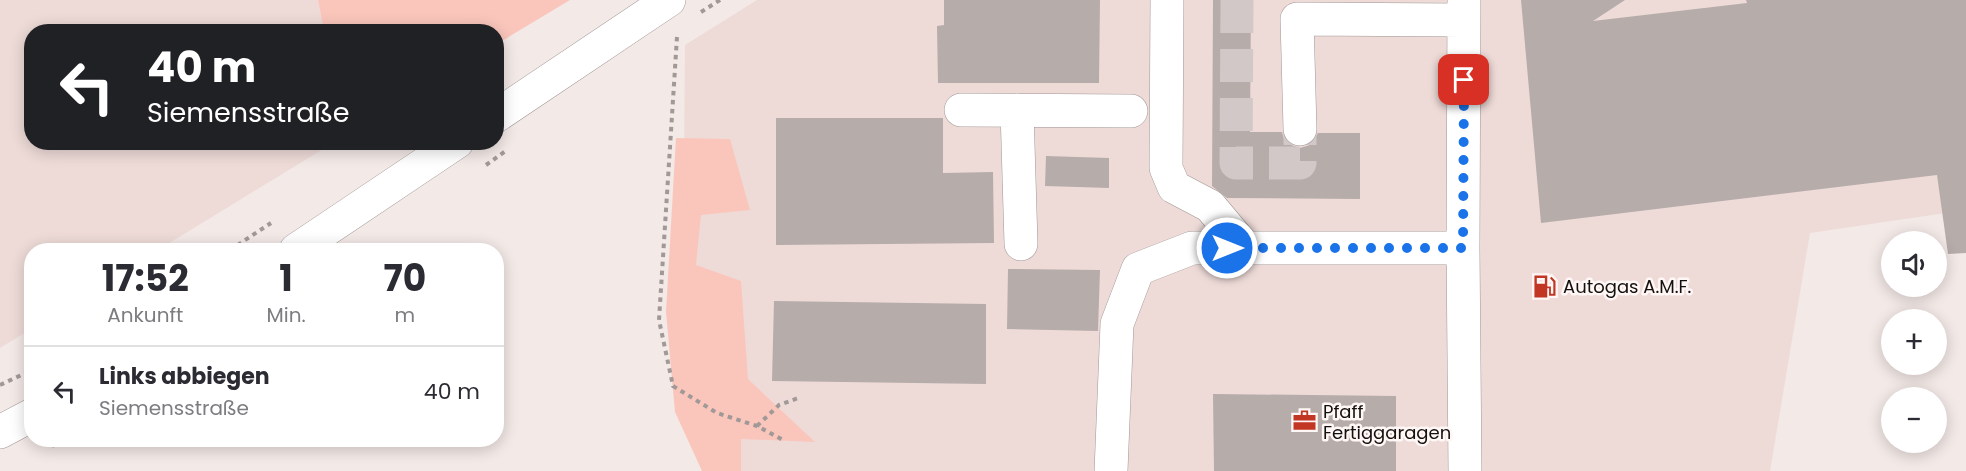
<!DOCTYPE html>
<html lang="de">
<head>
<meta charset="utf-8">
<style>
  :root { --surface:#fff; --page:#f7f7f7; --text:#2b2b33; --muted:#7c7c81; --line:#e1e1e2 }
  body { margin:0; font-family:Poppins,sans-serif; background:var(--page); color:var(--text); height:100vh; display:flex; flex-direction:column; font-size:22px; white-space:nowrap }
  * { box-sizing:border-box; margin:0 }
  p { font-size:20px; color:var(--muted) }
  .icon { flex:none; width:33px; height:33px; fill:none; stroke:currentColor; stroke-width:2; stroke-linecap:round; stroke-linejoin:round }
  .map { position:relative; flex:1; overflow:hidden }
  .details { position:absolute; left:24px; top:243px; width:480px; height:204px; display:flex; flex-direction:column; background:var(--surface); border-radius:24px; box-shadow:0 3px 15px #0003 }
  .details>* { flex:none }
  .top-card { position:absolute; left:24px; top:24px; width:480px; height:126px; border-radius:24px; box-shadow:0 3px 15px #0003; background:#202124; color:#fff; overflow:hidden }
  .controls { position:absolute; left:1881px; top:231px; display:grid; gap:12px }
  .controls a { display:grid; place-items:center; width:66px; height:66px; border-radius:50%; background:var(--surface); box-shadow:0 3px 15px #0003; font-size:30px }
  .pin { position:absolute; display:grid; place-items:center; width:51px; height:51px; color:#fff; margin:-26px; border-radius:12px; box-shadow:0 3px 9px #0006 }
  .me { position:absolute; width:66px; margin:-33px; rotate:90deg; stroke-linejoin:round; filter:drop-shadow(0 0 4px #0008) }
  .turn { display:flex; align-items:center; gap:21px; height:126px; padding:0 24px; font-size:27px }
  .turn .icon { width:78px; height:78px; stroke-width:2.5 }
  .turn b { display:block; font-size:42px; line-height:51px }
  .eta { display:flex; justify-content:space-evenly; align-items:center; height:102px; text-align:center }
  .eta b { font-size:36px; font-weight:700; line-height:42px }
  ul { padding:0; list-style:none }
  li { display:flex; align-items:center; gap:18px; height:90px; padding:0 24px; border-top:2px solid var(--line) }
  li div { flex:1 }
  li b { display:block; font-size:22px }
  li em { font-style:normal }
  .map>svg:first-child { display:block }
  .built { fill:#eedbd8 }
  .green { fill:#fac6bc }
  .building { fill:#b6acaa }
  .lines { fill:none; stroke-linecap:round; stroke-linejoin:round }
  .minor-tunnel { stroke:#d1c8c7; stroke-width:33; stroke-dasharray:33 16; stroke-linecap:butt }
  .minor-casing { stroke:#a09695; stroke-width:34 }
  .path { stroke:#a19998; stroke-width:4; stroke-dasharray:4.5 4.5; stroke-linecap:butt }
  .minor { stroke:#fff; stroke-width:33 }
  .route { stroke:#1a73e8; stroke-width:10; stroke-dasharray:0 18 }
  .labels { text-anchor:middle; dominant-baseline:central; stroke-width:5; stroke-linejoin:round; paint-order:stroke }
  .poi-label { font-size:18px; fill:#13100f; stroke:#fff7f5; text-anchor:start }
</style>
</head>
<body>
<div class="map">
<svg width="1966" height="471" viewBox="0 0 1966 471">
  <rect width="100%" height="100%" fill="#f3e9e7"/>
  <path class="built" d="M 0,0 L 318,0 L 324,31 L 32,32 L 32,142 L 333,143 L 158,250 L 32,250 L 31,329 L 0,348 Z
    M 757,0 L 1966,0 L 1966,210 L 1810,233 L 1770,471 L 736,471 L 682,420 L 685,45 Z"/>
  <path class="green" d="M 318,0 L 570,0 L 497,44 L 496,32 L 324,31 Z
    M 676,138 L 730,139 L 750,210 L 701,215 L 696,265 L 741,281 L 748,379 L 815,442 L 741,439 L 741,471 L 702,471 L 675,412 L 666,312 Z"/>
  <path class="building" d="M 944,0 L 1100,0 L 1099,83 L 938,83 L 937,26 L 944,25 Z
    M 1213,0 L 1251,0 L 1250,132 L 1282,132 L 1284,139 L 1291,145 L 1300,148 L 1310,145 L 1318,133 L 1360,133 L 1360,199 L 1227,198 L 1212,186 Z
    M 1521,0 L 1625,0 L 1593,21 L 1747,3 L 1746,0 L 1966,0 L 1966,253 L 1948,254 L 1937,175 L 1541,223 Z
    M 776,118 L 943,118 L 943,173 L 993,172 L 994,243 L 776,245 Z
    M 1046,156 L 1109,158 L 1109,188 L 1045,186 Z
    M 1008,269 L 1100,270 L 1098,331 L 1007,329 Z
    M 774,301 L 986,304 L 986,384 L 772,381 Z
    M 1213,394 L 1396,396 L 1396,471 L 1214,471 Z"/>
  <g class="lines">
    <path class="minor-tunnel" d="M 1237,0 L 1236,163 L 1300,163 L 1300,129"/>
    <defs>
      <path id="minor" d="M 1167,0 L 1166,168 L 1174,187 L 1210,206 L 1245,248
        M 961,110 L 1131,111
        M 1017,110 L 1021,244
        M 496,116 L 669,0
        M 1300,129 L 1297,19 L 1463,20
        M 1463,248 L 1465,471
        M 296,250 L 457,142
        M 0,432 L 32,415
        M 1111,471 L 1117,324 L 1138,269 L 1192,248 L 1463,248 L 1464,0"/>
    </defs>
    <use href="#minor" class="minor-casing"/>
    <path class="path" d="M 701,12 L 720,0
      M 677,37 L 659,320 L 673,386 L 717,413 L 757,426 L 785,441
      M 486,165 L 507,150
      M 230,250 L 271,223
      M 0,385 L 32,370
      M 757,426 L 779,405 L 801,397
      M 52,446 L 64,440"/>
    <use href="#minor" class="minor"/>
  </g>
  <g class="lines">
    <path class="route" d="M 1227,248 L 1463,248 L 1464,80"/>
  </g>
  <defs>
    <symbol id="fuel-bare" viewBox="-9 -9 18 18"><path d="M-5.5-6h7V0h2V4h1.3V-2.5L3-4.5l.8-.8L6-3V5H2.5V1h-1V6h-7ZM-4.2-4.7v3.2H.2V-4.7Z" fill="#c23624" stroke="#fff7f5" stroke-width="2.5" paint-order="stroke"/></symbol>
    <symbol id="office-bare" viewBox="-9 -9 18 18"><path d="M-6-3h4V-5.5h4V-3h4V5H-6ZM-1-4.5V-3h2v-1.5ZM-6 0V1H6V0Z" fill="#c23624" stroke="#fff7f5" stroke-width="2.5" paint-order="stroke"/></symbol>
  </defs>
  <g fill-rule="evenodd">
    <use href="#fuel-bare" x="1528" y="270" width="33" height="33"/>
    <use href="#office-bare" x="1288" y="404" width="33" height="33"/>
  </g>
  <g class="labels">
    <g class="poi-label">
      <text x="1563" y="286">Autogas A.M.F.</text>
      <text x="1323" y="411">Pfaff<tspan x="1323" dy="21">Fertiggaragen</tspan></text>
    </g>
  </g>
</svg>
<div class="controls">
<a><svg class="icon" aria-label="sound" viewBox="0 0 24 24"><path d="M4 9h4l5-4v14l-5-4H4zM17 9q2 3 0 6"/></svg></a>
<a>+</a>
<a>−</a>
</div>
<div class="pin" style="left:1464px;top:80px;background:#d93025"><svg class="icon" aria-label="arrive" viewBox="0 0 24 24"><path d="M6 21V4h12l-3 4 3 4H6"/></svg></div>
<svg class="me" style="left:1227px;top:248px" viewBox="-20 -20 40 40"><circle r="17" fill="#1a73e8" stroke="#fff" stroke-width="3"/><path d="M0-11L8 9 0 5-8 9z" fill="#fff"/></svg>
<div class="top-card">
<div class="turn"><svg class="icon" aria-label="left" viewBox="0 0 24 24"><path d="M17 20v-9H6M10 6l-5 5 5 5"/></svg><div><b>40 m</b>Siemensstraße</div></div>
</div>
<section class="details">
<div class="eta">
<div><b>17:52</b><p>Ankunft</p></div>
<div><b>1</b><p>Min.</p></div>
<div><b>70</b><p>m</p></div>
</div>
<ul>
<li><svg class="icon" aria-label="left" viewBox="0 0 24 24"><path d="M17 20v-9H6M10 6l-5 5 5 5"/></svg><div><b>Links abbiegen</b><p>Siemensstraße</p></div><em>40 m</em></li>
</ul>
</section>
</div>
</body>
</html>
